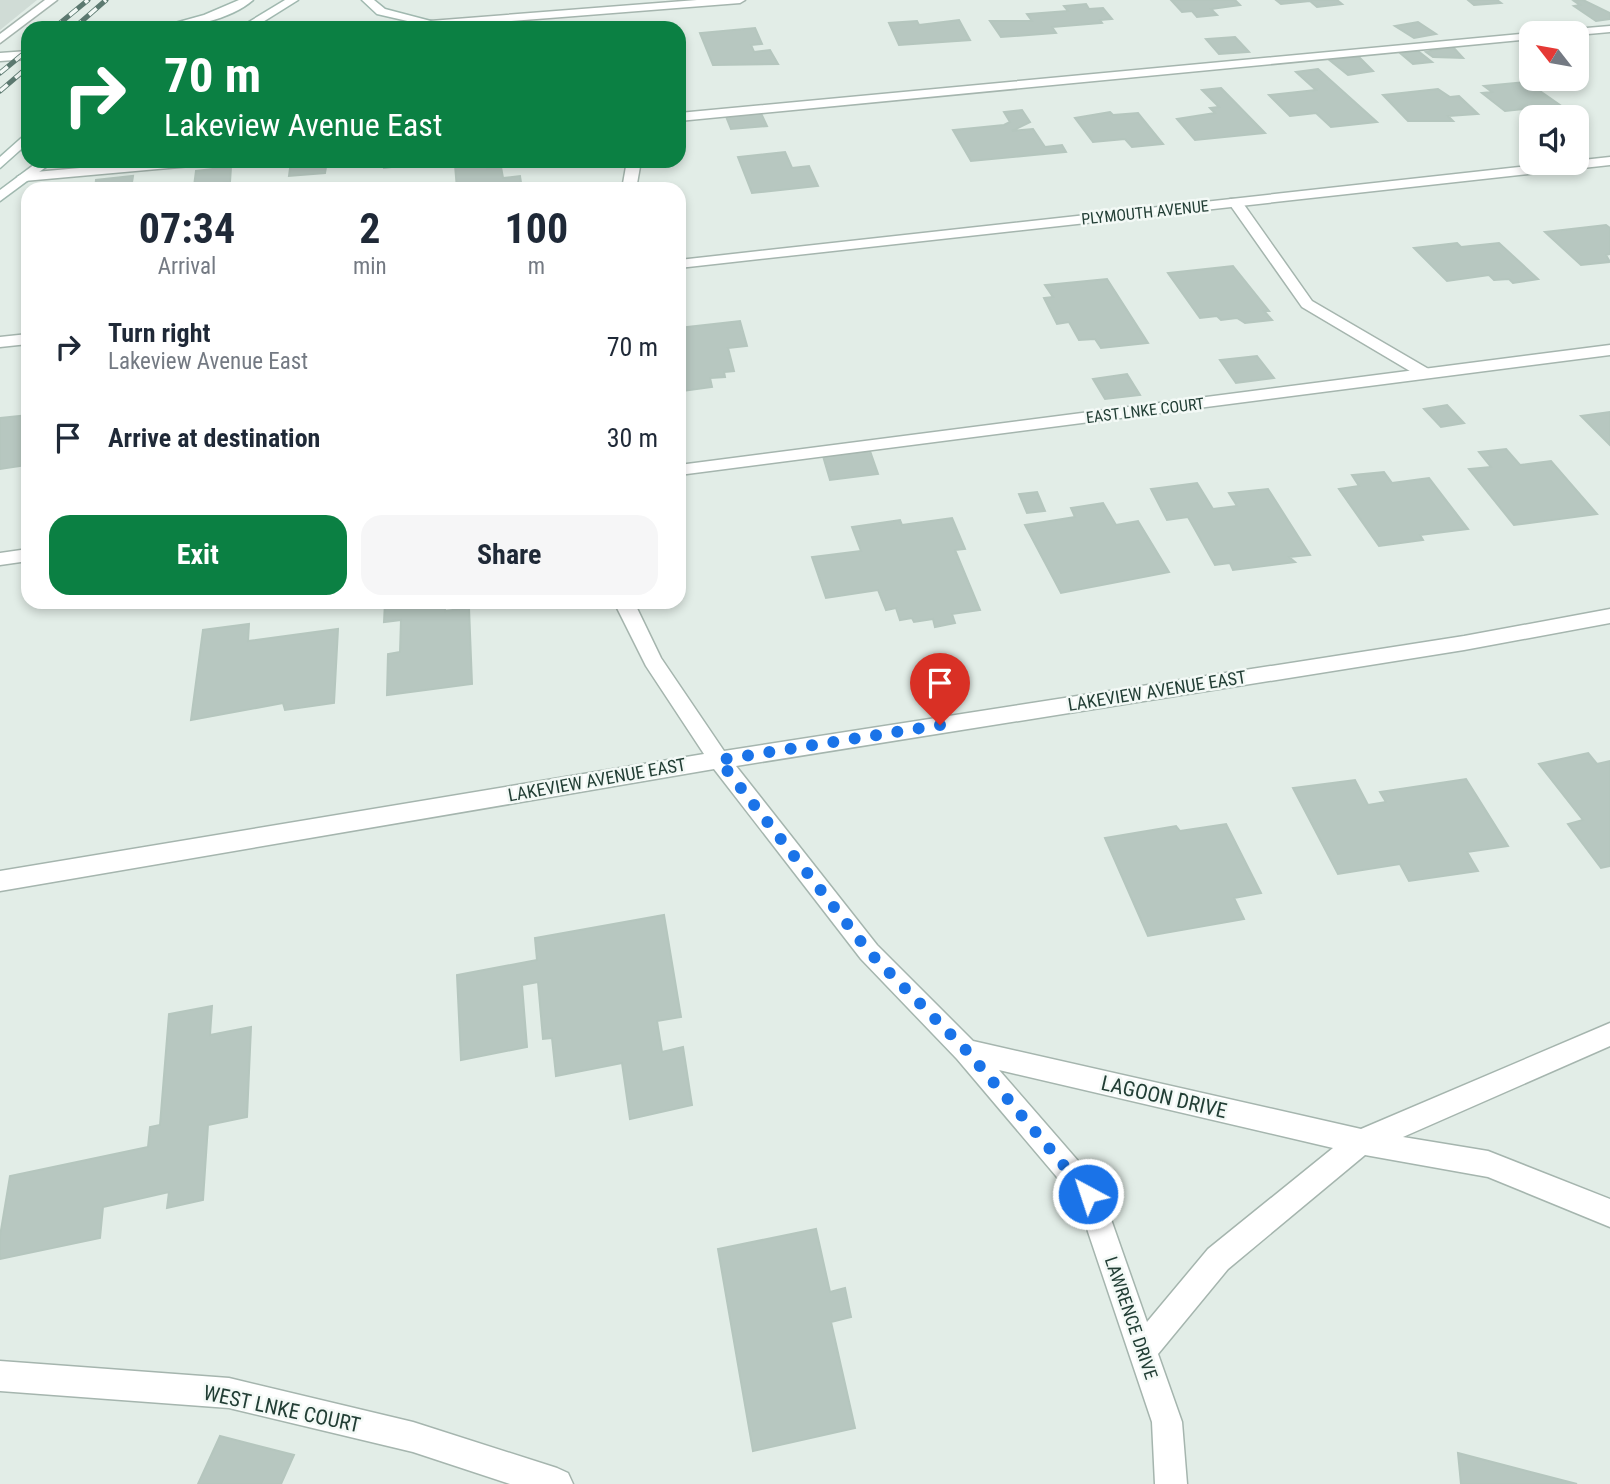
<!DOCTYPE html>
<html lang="en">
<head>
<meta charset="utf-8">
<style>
	:root { --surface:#fff; --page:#f6f6f7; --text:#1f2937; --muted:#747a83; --accent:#0b8043 }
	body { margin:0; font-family:"Roboto Condensed",sans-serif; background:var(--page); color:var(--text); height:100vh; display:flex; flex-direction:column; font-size:26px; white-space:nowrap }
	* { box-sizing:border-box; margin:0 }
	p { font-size:23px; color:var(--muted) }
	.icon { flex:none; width:38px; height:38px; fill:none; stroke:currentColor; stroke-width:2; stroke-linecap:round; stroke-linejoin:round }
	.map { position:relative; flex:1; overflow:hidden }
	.panel { position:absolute; left:21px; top:182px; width:665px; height:427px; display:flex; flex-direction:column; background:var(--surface); border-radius:21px; box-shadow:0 4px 10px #0003 }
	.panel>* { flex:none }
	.guide { position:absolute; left:21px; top:21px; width:665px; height:147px; border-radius:21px; box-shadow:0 4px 10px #0003; background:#0b8043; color:#fff; overflow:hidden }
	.needle { width:46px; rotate:301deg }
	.buttons { position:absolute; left:1519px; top:21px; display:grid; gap:14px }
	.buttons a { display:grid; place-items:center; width:70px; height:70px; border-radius:14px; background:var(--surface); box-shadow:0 4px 10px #0003; font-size:35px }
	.pin { position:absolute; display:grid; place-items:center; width:60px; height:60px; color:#fff; margin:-72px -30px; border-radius:50% 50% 50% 0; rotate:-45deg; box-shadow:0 0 7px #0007 }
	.pin .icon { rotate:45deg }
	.me { position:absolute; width:77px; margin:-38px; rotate:320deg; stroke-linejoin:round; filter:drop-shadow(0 0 5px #0008) }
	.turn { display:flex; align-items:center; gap:24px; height:147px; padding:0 28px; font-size:32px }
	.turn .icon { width:91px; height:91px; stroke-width:2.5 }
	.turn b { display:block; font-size:49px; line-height:60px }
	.eta { display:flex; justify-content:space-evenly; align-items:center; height:119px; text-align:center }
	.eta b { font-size:42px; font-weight:700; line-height:49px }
	.action { display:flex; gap:14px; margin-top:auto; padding:14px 28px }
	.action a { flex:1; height:80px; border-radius:21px; background:var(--accent); color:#fff; font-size:28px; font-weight:700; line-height:80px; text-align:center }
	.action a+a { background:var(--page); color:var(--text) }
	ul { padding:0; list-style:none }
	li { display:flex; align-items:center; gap:21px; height:91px; padding:0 28px }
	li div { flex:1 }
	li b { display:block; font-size:26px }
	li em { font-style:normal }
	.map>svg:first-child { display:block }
</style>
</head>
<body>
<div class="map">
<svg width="1610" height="1484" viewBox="0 0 1610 1484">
	<rect width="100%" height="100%" fill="#e2ede7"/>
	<path fill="#d0dcd6" d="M 0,0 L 37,0 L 0,30 Z"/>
	<g fill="#b7c7c0" stroke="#b5c6be" stroke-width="2">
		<path d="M 1171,0 L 1235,0 L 1240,5 L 1211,9 L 1217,15 L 1197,17 L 1192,11 L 1182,12 Z"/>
		<path d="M 1276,0 L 1337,0 L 1342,4 L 1317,7 L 1310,1 L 1281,4 Z"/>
		<path d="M 1468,0 L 1497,0 L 1501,3 L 1474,5 Z"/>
		<path d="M 1583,0 L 1610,13 L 1610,19 L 1596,21 L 1574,6 L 1580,5 L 1574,1 Z"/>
		<path d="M 1086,4 L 1089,9 L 1103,8 L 1112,19 L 1100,20 L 1102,23 L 1052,27 L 1056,33 L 1001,37 L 990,21 L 1032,21 L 1027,14 L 1068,11 L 1064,6 Z"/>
		<path d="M 959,20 L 970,40 L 899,45 L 889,23 L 917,21 L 919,25 Z"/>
		<path d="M 1418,22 L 1436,34 L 1414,38 L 1395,26 Z"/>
		<path d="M 755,28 L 762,44 L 751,45 L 754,52 L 770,50 L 778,64 L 713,65 L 700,33 Z"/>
		<path d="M 1235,37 L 1249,52 L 1219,54 L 1206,39 Z"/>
		<path d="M 1452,46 L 1463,58 L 1433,57 L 1426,52 Z"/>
		<path d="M 1418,51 L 1432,62 L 1413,64 L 1400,53 Z"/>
		<path d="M 1358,56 L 1373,71 L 1348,75 L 1327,58 Z"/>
		<path d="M 1318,69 L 1377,122 L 1331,127 L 1316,113 L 1290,116 L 1269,95 L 1316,90 L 1296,72 Z"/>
		<path d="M 1527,82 L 1560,105 L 1505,111 L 1482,93 L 1492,92 L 1484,86 Z"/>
		<path d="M 1221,88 L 1265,133 L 1195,140 L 1177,119 L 1215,113 L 1210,108 L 1219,107 L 1202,90 Z"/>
		<path d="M 1438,89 L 1450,97 L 1459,96 L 1478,114 L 1448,116 L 1453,121 L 1408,121 L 1383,95 Z"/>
		<path d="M 1022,110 L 1030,122 L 1012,131 L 1033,129 L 1045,147 L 1062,145 L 1066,152 L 971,161 L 953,130 L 1004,125 L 1010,122 L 1004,112 Z"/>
		<path d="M 760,111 L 767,126 L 731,129 L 725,114 Z"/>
		<path d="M 1110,112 L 1113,115 L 1138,113 L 1163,144 L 1132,147 L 1125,139 L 1093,142 L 1075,118 Z"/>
		<path d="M 785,152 L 792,168 L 809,166 L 818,186 L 752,193 L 738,157 Z"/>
		<path d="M 291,161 L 327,161 L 325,173 L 289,176 Z"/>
		<path d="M 383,161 L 418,161 L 419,164 L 384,168 Z"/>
		<path d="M 487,162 L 487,169 L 501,167 L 503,178 L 520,176 L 522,189 L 457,189 L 455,165 Z"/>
		<path d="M 231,167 L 230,182 L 194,186 L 196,171 Z"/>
		<path d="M 133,176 L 131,189 L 95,189 L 96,180 Z"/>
		<path d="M 388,183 L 388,189 L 360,189 L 360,186 Z"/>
		<path d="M 1606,225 L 1610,228 L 1610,254 L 1606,255 L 1610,262 L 1581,265 L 1545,232 Z"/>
		<path d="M 1457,243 L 1461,247 L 1499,243 L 1538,279 L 1513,283 L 1509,279 L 1494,280 L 1489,275 L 1447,281 L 1414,248 Z"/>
		<path d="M 1233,266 L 1269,311 L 1264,311 L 1272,320 L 1245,323 L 1237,318 L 1221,320 L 1217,316 L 1200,318 L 1168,273 Z"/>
		<path d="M 1107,279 L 1148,343 L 1101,348 L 1095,339 L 1079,340 L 1069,322 L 1057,324 L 1044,298 L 1053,297 L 1045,285 Z"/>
		<path d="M 740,321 L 747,346 L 728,348 L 734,371 L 724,372 L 725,377 L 710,378 L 712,387 L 683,391 L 679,377 L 679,328 Z"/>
		<path d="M 1257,356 L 1274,378 L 1236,383 L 1220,360 Z"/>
		<path d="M 1127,374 L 1140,395 L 1105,399 L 1093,379 Z"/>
		<path d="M 1447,405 L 1464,423 L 1441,427 L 1424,409 Z"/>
		<path d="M 1610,412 L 1610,445 L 1581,416 Z"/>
		<path d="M 28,415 L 27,465 L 0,469 L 0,418 Z"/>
		<path d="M 1506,449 L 1520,465 L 1551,461 L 1597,514 L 1514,525 L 1469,469 L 1491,467 L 1479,452 Z"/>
		<path d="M 870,451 L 878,474 L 830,480 L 823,456 Z"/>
		<path d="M 1384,472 L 1392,483 L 1429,478 L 1468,529 L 1420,535 L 1423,540 L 1379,546 L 1339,489 L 1359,486 L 1352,475 Z"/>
		<path d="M 1197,483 L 1213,509 L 1237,506 L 1229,493 L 1268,489 L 1310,555 L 1289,557 L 1295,562 L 1233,570 L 1230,563 L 1215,565 L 1188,517 L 1167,520 L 1151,489 Z"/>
		<path d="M 1037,492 L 1045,511 L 1027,513 L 1019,494 Z"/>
		<path d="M 1103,503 L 1116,525 L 1138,521 L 1169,572 L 1061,593 L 1025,525 L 1075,517 L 1071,508 Z"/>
		<path d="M 952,518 L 965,549 L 955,550 L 980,610 L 952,614 L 955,623 L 935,627 L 933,619 L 914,622 L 912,618 L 900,620 L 896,608 L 886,610 L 878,590 L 826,598 L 812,557 L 861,551 L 852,527 L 900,520 L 902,525 Z"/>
		<path d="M 385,602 L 445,602 L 445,611 L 469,608 L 472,684 L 387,695 L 388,654 L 400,652 L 401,620 L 384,622 Z"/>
		<path d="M 249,624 L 248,641 L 338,629 L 334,703 L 285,710 L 283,703 L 191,720 L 203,630 Z"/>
		<path d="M 1588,753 L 1597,764 L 1610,761 L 1610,866 L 1601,868 L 1568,824 L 1583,820 L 1539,764 Z"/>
		<path d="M 1466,779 L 1508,846 L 1467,852 L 1478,871 L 1409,881 L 1400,864 L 1338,874 L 1293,788 L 1355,780 L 1368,805 L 1386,802 L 1380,792 Z"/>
		<path d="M 1226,824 L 1261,893 L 1234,898 L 1244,919 L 1148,936 L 1105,838 L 1176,826 L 1180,831 Z"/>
		<path d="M 664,915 L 681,1017 L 657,1021 L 662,1052 L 683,1047 L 692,1105 L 630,1119 L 622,1063 L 556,1076 L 552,1038 L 543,1039 L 538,982 L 522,985 L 527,1047 L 461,1060 L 457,975 L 537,960 L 535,938 Z"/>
		<path d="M 212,1006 L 210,1035 L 251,1027 L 247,1117 L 208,1125 L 203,1200 L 167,1208 L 169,1192 L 103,1207 L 100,1238 L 0,1259 L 0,1236 L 10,1176 L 148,1147 L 150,1127 L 160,1125 L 169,1014 Z"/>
		<path d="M 816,1229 L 830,1292 L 845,1288 L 851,1317 L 831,1322 L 855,1428 L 753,1451 L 718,1249 Z"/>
		<path d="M 220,1436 L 294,1455 L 281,1484 L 198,1484 Z"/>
		<path d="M 1458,1453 L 1577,1484 L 1461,1484 Z"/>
	</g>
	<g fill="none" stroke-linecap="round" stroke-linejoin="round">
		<defs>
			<g id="service">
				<path d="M 45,0 L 57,0 L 0,43 L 0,34 Z"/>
				<path d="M 1230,199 L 1240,199 L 1312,301 L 1432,371 L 1432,377 L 1420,377 L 1302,307 L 1228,202 Z"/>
			</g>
			<g id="minor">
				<path d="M 697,0 L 745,0 L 740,3 L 423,28 L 373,28 L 379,25 Z"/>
				<path d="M 1610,26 L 1610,32 L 1577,35 L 1557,33 L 1563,30 Z"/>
				<path d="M 1531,33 L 1531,39 L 679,121 L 679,113 L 1531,33 L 1534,33 Z"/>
				<path d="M 1610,157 L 1610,165 L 679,268 L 679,260 Z"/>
				<path d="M 158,161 L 209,161 L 202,165 L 24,181 L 17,177 L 24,173 Z"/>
				<path d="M 627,161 L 641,161 L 636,189 L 622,189 Z"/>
				<path d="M 28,334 L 28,344 L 0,347 L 0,337 Z"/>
				<path d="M 1610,345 L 1610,355 L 679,475 L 679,465 Z"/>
				<path d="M 28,549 L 28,561 L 0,565 L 0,553 Z"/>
				<path d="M 614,602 L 634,602 L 661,658 L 724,751 L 1464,636 L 1610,609 L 1610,623 L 1464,650 L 736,766 L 877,945 L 973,1041 L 1361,1129 L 1610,1023 L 1610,1046 L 1403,1137 L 1488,1151 L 1610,1199 L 1610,1227 L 1488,1177 L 1365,1155 L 1228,1269 L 1158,1354 L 1182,1422 L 1187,1484 L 1155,1484 L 1152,1422 L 1078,1202 L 957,1059 L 861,959 L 714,769 L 0,891 L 0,871 L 704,754 L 646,666 ZM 999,1070 L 1333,1148 L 1208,1249 L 1147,1322 L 1099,1185 Z"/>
				<path d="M 0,1361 L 229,1378 L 413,1422 L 557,1468 L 568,1473 L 573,1484 L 510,1484 L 413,1452 L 229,1408 L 0,1391 Z"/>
			</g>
			<path id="tertiary" d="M 28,51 L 28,59 L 0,61 L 0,53 Z"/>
			<g id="secondary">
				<path d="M 239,0 L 253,0 C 230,20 188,28 157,28 L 204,15 Z"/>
				<path d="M 285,0 L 298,0 L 253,28 L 239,28 Z"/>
				<path d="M 362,0 L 374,0 L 385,9 L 446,25 L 438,28 L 377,14 Z"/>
				<path d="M 28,132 L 28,143 L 0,168 L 0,157 Z"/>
				<path d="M 39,161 L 54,161 L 0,201 L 0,190 Z"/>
			</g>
		</defs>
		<use href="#service" stroke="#a5b5ae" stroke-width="3"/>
		<use href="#minor" stroke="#a5b5ae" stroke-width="3"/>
		<use href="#tertiary" stroke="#a5b5ae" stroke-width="3"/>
		<use href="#secondary" stroke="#a0b8af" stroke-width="3"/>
		<use href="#service" fill="#fff" fill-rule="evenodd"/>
		<use href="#minor" fill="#fff" fill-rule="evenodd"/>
		<use href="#tertiary" fill="#fff" fill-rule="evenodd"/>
		<use href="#secondary" fill="#fff" fill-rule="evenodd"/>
		<defs>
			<g id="rail">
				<path d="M 54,28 L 88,0"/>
				<path d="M 74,28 L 106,0"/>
				<path d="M 0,73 L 28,50"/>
				<path d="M 0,91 L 28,67"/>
			</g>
		</defs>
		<use href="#rail" stroke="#5c7970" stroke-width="5"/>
		<use href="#rail" stroke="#f3f9f6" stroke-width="3.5" stroke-dasharray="10" stroke-linecap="butt"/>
	</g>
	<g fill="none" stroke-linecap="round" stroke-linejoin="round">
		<path stroke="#1a73e8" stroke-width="12" stroke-dasharray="0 21.6" d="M 940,725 L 719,760 L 869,952 L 967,1051 L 1088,1194"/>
	</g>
	<g text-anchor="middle" stroke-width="5" stroke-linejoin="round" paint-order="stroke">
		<g font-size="16" fill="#223e35" stroke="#f3f9f6">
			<text transform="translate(1145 212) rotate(-6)" y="6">PLYMOUTH AVENUE</text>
			<text transform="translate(1145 410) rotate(-7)" y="6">EAST LNKE COURT</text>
		</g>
		<g font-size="18" fill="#223e35" stroke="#f3f9f6">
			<text transform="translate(1157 691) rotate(-9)" y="6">LAKEVIEW AVENUE EAST</text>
			<text transform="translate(597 780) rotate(-10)" y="6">LAKEVIEW AVENUE EAST</text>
			<text transform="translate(1131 1318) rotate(71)" y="6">LAWRENCE DRIVE</text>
		</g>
		<g font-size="21" fill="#223e35" stroke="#f3f9f6">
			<text transform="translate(1164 1097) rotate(13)" y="7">LAGOON DRIVE</text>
			<text transform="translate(282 1409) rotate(12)" y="7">WEST LNKE COURT</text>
		</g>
	</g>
</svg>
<div class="buttons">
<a><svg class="needle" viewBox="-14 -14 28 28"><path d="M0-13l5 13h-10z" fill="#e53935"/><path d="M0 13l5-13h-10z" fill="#747a83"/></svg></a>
<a><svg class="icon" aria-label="sound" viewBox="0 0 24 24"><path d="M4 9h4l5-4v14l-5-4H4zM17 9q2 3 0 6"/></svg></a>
</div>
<div class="pin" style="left:940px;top:725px;background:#d93025"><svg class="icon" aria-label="arrive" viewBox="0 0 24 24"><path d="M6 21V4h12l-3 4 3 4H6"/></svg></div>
<svg class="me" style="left:1088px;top:1194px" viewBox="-20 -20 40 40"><circle r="17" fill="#1a73e8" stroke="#fff" stroke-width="3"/><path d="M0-11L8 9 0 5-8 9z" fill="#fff"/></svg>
<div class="guide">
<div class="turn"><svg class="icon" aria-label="right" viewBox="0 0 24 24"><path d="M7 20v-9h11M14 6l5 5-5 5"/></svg><div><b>70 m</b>Lakeview Avenue East</div></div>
</div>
<section class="panel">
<div class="eta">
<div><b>07:34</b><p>Arrival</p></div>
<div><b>2</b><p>min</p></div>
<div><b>100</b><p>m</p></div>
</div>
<ul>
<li><svg class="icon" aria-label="right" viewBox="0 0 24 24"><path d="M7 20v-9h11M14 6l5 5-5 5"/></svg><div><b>Turn right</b><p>Lakeview Avenue East</p></div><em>70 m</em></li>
<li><svg class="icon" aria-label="arrive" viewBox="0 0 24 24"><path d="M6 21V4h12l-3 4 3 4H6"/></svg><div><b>Arrive at destination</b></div><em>30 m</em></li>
</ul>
<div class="action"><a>Exit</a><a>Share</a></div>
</section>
</div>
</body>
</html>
